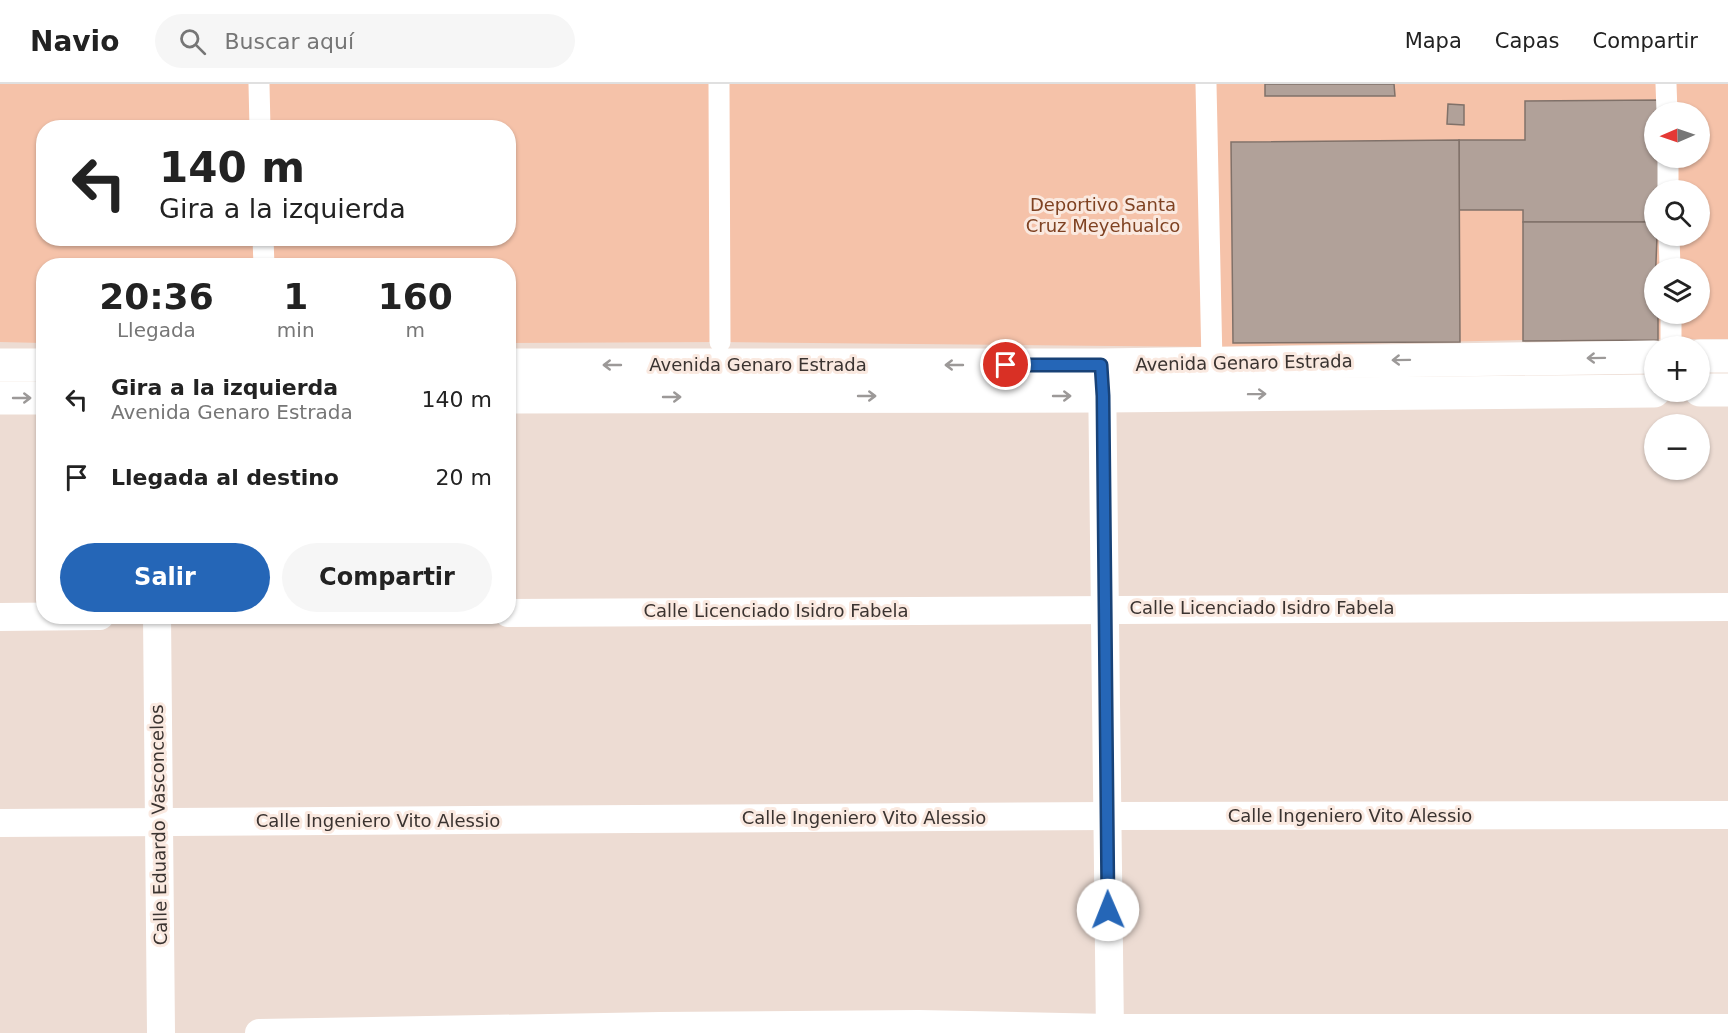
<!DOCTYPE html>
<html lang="es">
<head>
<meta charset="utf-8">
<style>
	:root { --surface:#fff; --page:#f6f6f6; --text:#222; --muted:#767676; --line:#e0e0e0; --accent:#2566b7 }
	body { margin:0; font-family:"DejaVu Sans",sans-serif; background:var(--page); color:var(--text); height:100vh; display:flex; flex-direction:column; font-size:22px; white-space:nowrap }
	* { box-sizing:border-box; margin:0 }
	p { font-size:20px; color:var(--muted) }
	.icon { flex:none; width:33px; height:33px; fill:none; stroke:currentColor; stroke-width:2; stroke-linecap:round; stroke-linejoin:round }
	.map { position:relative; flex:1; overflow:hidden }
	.details { position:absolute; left:36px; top:174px; width:480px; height:366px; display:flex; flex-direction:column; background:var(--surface); border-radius:24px; box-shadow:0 2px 4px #0004 }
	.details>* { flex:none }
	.guide { position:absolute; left:36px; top:36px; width:480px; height:126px; border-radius:24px; box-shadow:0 2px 4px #0004; background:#fff; color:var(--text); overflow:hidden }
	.needle { width:39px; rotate:268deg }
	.tools { position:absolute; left:1644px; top:18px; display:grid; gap:12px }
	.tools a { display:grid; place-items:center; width:66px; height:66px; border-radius:50%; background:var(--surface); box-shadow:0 2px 4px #0004; font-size:30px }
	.pin { position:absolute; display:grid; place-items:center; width:51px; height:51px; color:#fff; margin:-26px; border:3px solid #fff; border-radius:50%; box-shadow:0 2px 6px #0007 }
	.me { position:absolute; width:66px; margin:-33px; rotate:359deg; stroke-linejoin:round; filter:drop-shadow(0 0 4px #0008) }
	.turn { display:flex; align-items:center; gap:21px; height:126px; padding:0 24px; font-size:27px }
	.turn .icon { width:78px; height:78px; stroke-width:2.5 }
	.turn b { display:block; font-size:42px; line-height:51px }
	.eta { display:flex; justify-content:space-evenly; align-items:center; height:102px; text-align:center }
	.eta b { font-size:36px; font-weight:700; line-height:42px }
	.button { display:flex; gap:12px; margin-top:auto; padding:12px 24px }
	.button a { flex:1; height:69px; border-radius:36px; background:var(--accent); color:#fff; font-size:24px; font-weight:700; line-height:69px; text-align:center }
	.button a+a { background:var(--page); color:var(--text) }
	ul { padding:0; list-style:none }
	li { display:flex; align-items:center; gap:18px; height:78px; padding:0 24px }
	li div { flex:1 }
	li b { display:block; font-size:22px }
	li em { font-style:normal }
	header { display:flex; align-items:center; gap:36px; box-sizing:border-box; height:84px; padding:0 30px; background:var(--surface); border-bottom:2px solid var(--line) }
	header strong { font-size:28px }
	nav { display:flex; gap:33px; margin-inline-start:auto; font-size:21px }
	.search { width:420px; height:54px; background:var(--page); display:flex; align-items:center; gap:15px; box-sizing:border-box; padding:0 21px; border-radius:33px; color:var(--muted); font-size:22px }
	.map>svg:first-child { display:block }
</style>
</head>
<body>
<header>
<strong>Navio</strong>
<div class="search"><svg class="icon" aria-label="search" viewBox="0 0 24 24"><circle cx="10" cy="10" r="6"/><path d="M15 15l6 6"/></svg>Buscar aquí</div>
<nav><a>Mapa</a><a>Capas</a><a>Compartir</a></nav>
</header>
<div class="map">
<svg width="1728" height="949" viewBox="0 0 1728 949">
	<rect width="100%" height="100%" fill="#eddcd3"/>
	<path fill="#f5c2a9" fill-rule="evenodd" d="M 0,0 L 1728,0 L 1728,255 L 1524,256 L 1212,263 L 720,258 L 509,259 L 508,182 L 44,182 L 43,259 L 0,258 ZM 1654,28 L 1700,28 L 1700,74 L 1654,74 ZM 44,44 L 508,44 L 508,154 L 44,154 ZM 1654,106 L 1700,106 L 1700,152 L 1654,152 ZM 1654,184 L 1700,184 L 1700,230 L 1654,230 Z"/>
	<g fill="#b1a199" stroke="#807169" stroke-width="1.5">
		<path d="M 1265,0 L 1394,0 L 1395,12 L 1265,12 Z"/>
		<path d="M 1661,16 L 1661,28 L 1654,28 L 1654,74 L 1676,74 L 1676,106 L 1654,106 L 1654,138 L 1523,138 L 1523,126 L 1459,126 L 1459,56 L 1525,56 L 1525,17 Z"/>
		<path d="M 1448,20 L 1464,21 L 1464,41 L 1447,40 Z"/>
		<path d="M 1459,56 L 1460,258 L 1233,259 L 1231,58 Z"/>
		<path d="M 1523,138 L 1654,138 L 1654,152 L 1657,152 L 1654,230 L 1658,230 L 1658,256 L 1523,257 Z"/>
	</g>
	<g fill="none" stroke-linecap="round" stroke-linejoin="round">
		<g stroke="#fff" stroke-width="21">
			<path d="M 259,0 L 260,44"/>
			<path d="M 719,0 L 720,258"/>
			<path d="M 1206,0 L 1212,279"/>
			<path d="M 1666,0 L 1667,28"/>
			<path d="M 1668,74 L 1668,106"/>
			<path d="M 1669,152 L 1670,184"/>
			<path d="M 263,154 L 264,182"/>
			<path d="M 1671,230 L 1671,262"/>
		</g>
		<g stroke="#fff" stroke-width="28">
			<path d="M 1102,289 L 1110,949"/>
			<path d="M 508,529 L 1728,523"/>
			<path d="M 157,532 L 161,949"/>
			<path d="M 0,533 L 100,532"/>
			<path d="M 0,739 L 1107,732 L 1728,731"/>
			<path d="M 259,949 L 660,942 L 919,940 L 1110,944 L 1728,944"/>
		</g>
		<g stroke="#fff" stroke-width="33">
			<path d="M 1700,272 L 1728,272"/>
			<path d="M 0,281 L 44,281"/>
			<path d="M 508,281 L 1101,281 L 1654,273"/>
			<path d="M 1700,306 L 1728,306"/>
			<path d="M 508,313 L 1103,312 L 1654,307"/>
			<path d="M 0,314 L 44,314"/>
		</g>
	</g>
	<defs><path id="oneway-shaft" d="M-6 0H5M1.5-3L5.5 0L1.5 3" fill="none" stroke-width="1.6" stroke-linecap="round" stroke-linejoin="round" transform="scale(1.5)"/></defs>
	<g stroke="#9c9998">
		<use href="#oneway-shaft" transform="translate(1596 274) rotate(179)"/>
		<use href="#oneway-shaft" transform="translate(1401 276) rotate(179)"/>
		<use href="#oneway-shaft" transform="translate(612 281) rotate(180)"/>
		<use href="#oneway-shaft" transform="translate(954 281) rotate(180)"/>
		<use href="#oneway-shaft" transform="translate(1257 310) rotate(-1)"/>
		<use href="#oneway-shaft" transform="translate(867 312)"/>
		<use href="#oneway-shaft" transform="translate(1062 312)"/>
		<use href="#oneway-shaft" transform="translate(672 313)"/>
		<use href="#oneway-shaft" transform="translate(22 314)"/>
	</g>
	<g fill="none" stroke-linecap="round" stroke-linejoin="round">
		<defs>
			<path id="route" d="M 1006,281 L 1101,281 L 1103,312 L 1108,826"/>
		</defs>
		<use href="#route" stroke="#184277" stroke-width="15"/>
		<use href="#route" stroke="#2566b7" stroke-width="10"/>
	</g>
	<g text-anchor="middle" stroke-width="6" stroke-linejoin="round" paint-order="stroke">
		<g font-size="18" fill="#7f4222" stroke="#fae9e0">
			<text x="1103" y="127">Deportivo Santa<tspan x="1103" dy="21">Cruz Meyehualco</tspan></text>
		</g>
		<g font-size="18" fill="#3a3330" stroke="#fae9e0">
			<text transform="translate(1244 279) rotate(-1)" y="6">Avenida Genaro Estrada</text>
			<text x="758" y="287">Avenida Genaro Estrada</text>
			<text x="1262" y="530">Calle Licenciado Isidro Fabela</text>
			<text x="776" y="533">Calle Licenciado Isidro Fabela</text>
			<text x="1350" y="738">Calle Ingeniero Vito Alessio</text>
			<text x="864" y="740">Calle Ingeniero Vito Alessio</text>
			<text x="378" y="743">Calle Ingeniero Vito Alessio</text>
			<text transform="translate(159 741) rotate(-91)" y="6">Calle Eduardo Vasconcelos</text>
		</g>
	</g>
</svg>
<div class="tools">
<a><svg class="needle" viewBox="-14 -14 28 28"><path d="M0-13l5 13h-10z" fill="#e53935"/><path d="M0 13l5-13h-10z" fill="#767676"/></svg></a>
<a><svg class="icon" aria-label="search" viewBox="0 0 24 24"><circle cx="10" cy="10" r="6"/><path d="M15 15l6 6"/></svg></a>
<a><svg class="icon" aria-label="layers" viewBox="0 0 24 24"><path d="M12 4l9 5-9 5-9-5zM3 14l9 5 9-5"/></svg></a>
<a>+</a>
<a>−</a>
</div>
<div class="pin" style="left:1006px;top:281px;background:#d93025"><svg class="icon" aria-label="arrive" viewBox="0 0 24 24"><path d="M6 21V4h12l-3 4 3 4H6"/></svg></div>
<svg class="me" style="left:1108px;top:826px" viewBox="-20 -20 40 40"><circle r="19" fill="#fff"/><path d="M0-13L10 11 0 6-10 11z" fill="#2566b7"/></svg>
<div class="guide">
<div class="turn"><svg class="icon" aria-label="left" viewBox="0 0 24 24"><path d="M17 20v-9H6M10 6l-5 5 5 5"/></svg><div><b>140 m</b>Gira a la izquierda</div></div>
</div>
<section class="details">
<div class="eta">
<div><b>20:36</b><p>Llegada</p></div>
<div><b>1</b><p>min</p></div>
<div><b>160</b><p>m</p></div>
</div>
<ul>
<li><svg class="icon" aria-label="left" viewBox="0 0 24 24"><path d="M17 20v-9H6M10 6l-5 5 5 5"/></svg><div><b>Gira a la izquierda</b><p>Avenida Genaro Estrada</p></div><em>140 m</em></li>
<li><svg class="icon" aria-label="arrive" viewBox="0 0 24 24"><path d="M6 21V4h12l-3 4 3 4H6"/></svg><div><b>Llegada al destino</b></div><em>20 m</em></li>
</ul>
<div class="button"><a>Salir</a><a>Compartir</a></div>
</section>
</div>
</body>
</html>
